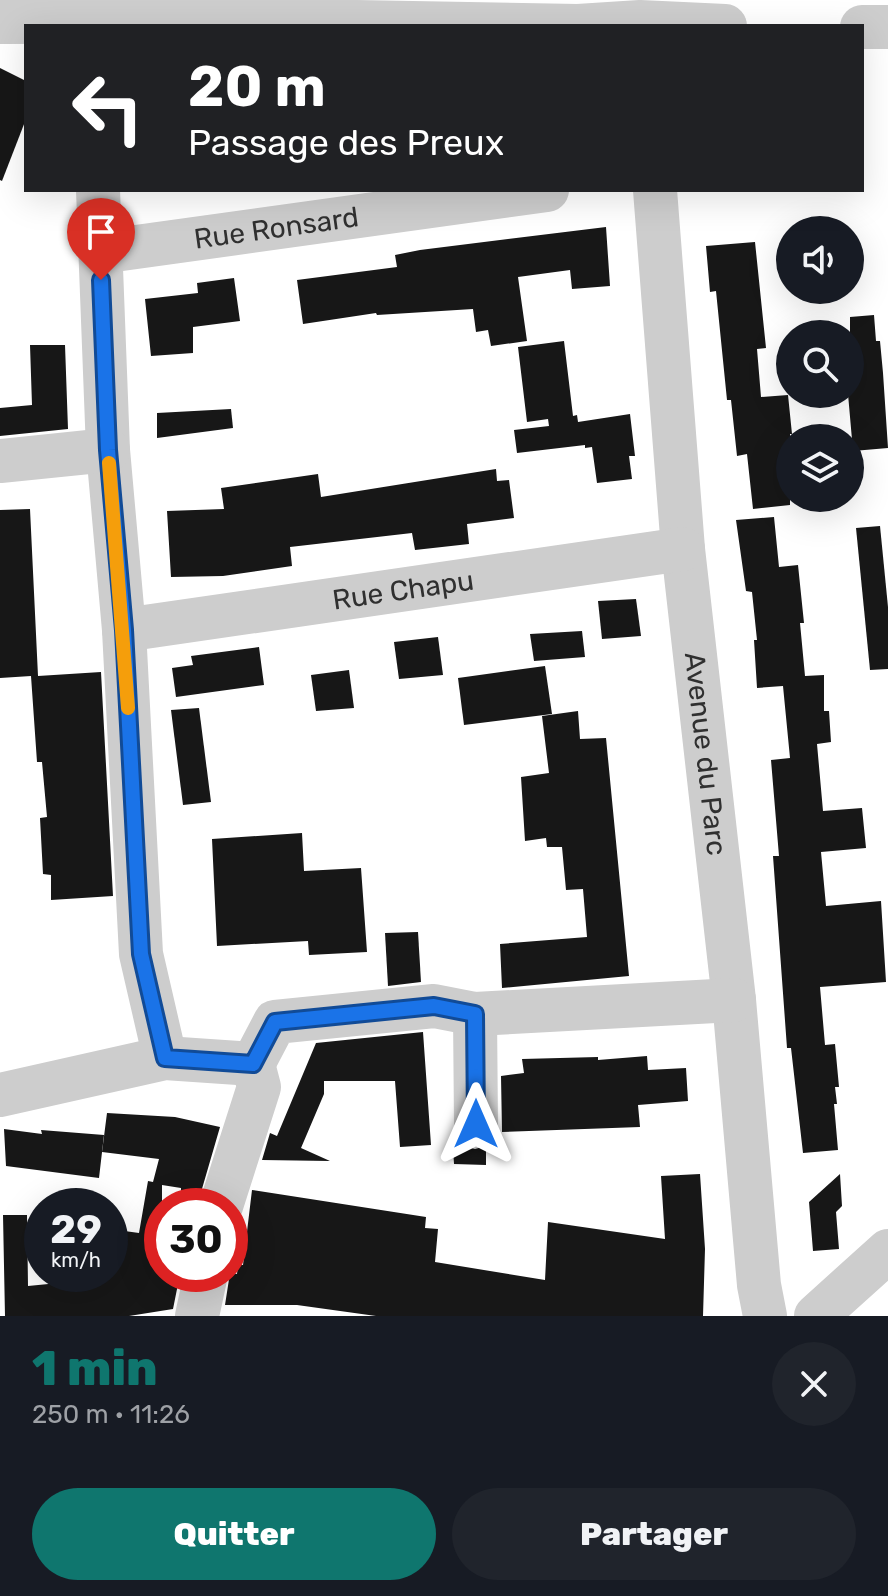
<!DOCTYPE html>
<html lang="fr">
<head>
<meta charset="utf-8">
<style>
	:root { --surface:#171b24; --page:#20242c; --text:#f1f3f6; --muted:#9ea1a6; --accent:#0f766e }
	body { margin:0; font-family:Rubik,sans-serif; background:var(--page); color:var(--text); height:100vh; display:flex; flex-direction:column; font-size:30px; white-space:nowrap }
	* { box-sizing:border-box; margin:0 }
	p { font-size:26px; color:var(--muted) }
	.icon { flex:none; width:44px; height:44px; fill:none; stroke:currentColor; stroke-width:2; stroke-linecap:round; stroke-linejoin:round }
	.map { position:relative; height:1316px; overflow:hidden }
	.panel { display:flex; flex-direction:column; background:var(--surface); flex:1 }
	.panel>* { flex:none }
	.guide { position:absolute; left:24px; top:24px; width:840px; height:168px; border-radius:0px; box-shadow:0 8px 32px #0002; background:#202124; color:#fff; overflow:hidden }
	.fabs { position:absolute; left:776px; top:216px; display:grid; gap:16px }
	.fabs a { display:grid; place-items:center; width:88px; height:88px; border-radius:50%; background:var(--surface); box-shadow:0 8px 32px #0002; font-size:40px }
	.speed { position:absolute; left:24px; top:1188px; display:flex; gap:16px; font-size:40px; font-weight:700; text-align:center }
	.speed>* { display:grid; place-content:center; width:104px; height:104px; border-radius:50%; background:var(--surface); box-shadow:0 8px 32px #0002; line-height:1 }
	.speed small { font-size:20px; font-weight:400 }
	.speed .limit { border:12px solid #d22; background:#fff; color:#111 }
	.pin { position:absolute; display:grid; place-items:center; width:68px; height:68px; color:#fff; margin:-82px -34px; border-radius:50% 50% 50% 0; rotate:-45deg; box-shadow:0 0 8px #0007 }
	.pin .icon { rotate:45deg }
	.me { position:absolute; width:88px; margin:-44px; rotate:0deg; stroke-linejoin:round; filter:drop-shadow(0 0 6px #0008) }
	.turn { display:flex; align-items:center; gap:28px; height:168px; padding:0 32px; font-size:36px }
	.turn .icon { width:104px; height:104px; stroke-width:2.5 }
	.turn b { display:block; font-size:56px; line-height:68px }
	.round { display:grid; place-items:center; flex:none; width:84px; height:84px; border-radius:42px; background:var(--page) }
	.headline { display:flex; align-items:center; justify-content:space-between; height:136px; padding:0 32px }
	h1 { font-size:48px; font-weight:800; line-height:60px; color:var(--accent) }
	.button { display:flex; gap:16px; margin-top:auto; padding:16px 32px }
	.button a { flex:1; height:92px; border-radius:48px; background:var(--accent); color:#fff; font-size:32px; font-weight:800; line-height:92px; text-align:center }
	.button a+a { background:var(--page); color:var(--text) }
	.map>svg:first-child { display:block }
</style>
</head>
<body>
<div class="map">
<svg width="888" height="1316" viewBox="0 0 888 1316">
	<rect width="100%" height="100%" fill="#fff"/>
	<g fill="#171717">
		<path d="M 0,68 L 26,81 L 26,119 L 2,181 L 0,180 Z"/>
		<path d="M 606,227 L 610,286 L 572,289 L 570,270 L 518,277 L 527,341 L 491,346 L 488,330 L 476,332 L 473,309 L 377,315 L 376,313 L 303,324 L 297,280 L 397,267 L 395,255 L 420,250 Z"/>
		<path d="M 755,242 L 766,348 L 757,349 L 761,397 L 788,395 L 792,434 L 790,434 L 790,505 L 753,509 L 747,454 L 737,456 L 731,400 L 727,400 L 716,291 L 710,292 L 706,246 Z"/>
		<path d="M 234,278 L 240,321 L 193,327 L 193,353 L 151,356 L 145,299 L 198,293 L 197,283 Z"/>
		<path d="M 874,315 L 876,341 L 880,341 L 883,373 L 888,448 L 853,451 L 848,394 L 850,394 L 850,317 Z"/>
		<path d="M 564,341 L 573,416 L 577,415 L 578,422 L 630,414 L 635,456 L 629,456 L 632,479 L 597,483 L 592,447 L 585,448 L 585,445 L 517,453 L 514,430 L 549,426 L 548,419 L 527,422 L 518,347 Z"/>
		<path d="M 30,345 L 65,345 L 68,429 L 0,436 L 0,408 L 32,405 Z"/>
		<path d="M 231,409 L 233,428 L 157,438 L 157,413 Z"/>
		<path d="M 496,469 L 497,481 L 509,480 L 514,518 L 467,524 L 469,544 L 415,550 L 412,533 L 290,547 L 292,566 L 223,576 L 171,577 L 167,511 L 224,509 L 221,488 L 318,474 L 321,497 Z"/>
		<path d="M 30,509 L 38,676 L 101,672 L 113,896 L 51,900 L 51,875 L 43,874 L 40,818 L 47,817 L 42,762 L 37,762 L 31,676 L 0,678 L 0,510 Z"/>
		<path d="M 774,517 L 779,567 L 798,565 L 804,623 L 800,623 L 805,676 L 824,675 L 824,711 L 829,711 L 831,742 L 817,744 L 823,811 L 862,808 L 866,848 L 821,852 L 826,906 L 881,901 L 886,982 L 820,987 L 825,1045 L 835,1044 L 839,1087 L 835,1087 L 837,1104 L 834,1104 L 838,1150 L 803,1153 L 791,1048 L 787,1048 L 773,856 L 779,856 L 771,760 L 790,758 L 783,686 L 757,688 L 754,640 L 757,640 L 752,592 L 746,591 L 736,520 Z"/>
		<path d="M 880,526 L 888,607 L 888,669 L 870,670 L 856,528 Z"/>
		<path d="M 636,599 L 641,636 L 602,639 L 598,601 Z"/>
		<path d="M 582,631 L 585,657 L 534,661 L 530,634 Z"/>
		<path d="M 438,637 L 443,675 L 399,679 L 394,642 Z"/>
		<path d="M 259,647 L 264,685 L 176,697 L 172,668 L 193,665 L 191,656 Z"/>
		<path d="M 545,666 L 552,714 L 464,725 L 458,678 Z"/>
		<path d="M 349,670 L 354,708 L 316,711 L 311,675 Z"/>
		<path d="M 199,708 L 211,802 L 183,805 L 171,710 Z"/>
		<path d="M 578,711 L 580,739 L 606,738 L 629,976 L 502,988 L 500,944 L 587,937 L 583,889 L 566,890 L 562,847 L 547,847 L 546,838 L 525,841 L 521,777 L 549,773 L 542,716 Z"/>
		<path d="M 302,833 L 304,871 L 361,868 L 367,952 L 309,955 L 308,941 L 217,946 L 212,839 Z"/>
		<path d="M 418,932 L 421,982 L 388,986 L 385,933 Z"/>
		<path d="M 423,1032 L 431,1145 L 400,1147 L 395,1081 L 324,1081 L 324,1067 L 324,1094 L 301,1148 L 330,1161 L 262,1160 L 270,1133 L 277,1136 L 316,1043 Z"/>
		<path d="M 647,1056 L 648,1070 L 686,1068 L 688,1101 L 638,1105 L 640,1127 L 502,1132 L 501,1076 L 524,1073 L 522,1059 L 598,1057 L 598,1060 Z"/>
		<path d="M 107,1113 L 175,1117 L 220,1127 L 197,1206 L 181,1206 L 181,1188 L 162,1185 L 162,1274 L 180,1274 L 173,1309 L 129,1316 L 5,1316 L 3,1215 L 27,1215 L 28,1286 L 110,1278 L 110,1229 L 139,1233 L 148,1181 L 153,1182 L 159,1159 L 102,1152 Z"/>
		<path d="M 4,1129 L 42,1134 L 41,1130 L 104,1135 L 99,1178 L 6,1166 Z"/>
		<path d="M 452,1132 L 464,1146 L 475,1149 L 486,1146 L 486,1165 L 454,1164 Z"/>
		<path d="M 700,1174 L 705,1249 L 703,1316 L 376,1316 L 297,1305 L 225,1305 L 230,1273 L 237,1274 L 238,1265 L 243,1265 L 252,1190 L 426,1217 L 425,1228 L 438,1229 L 435,1262 L 545,1280 L 548,1222 L 665,1239 L 661,1176 Z"/>
		<path d="M 840,1174 L 842,1206 L 836,1212 L 839,1249 L 813,1251 L 809,1202 Z"/>
	</g>
	<g fill="none" stroke-linecap="round" stroke-linejoin="round">
		<g stroke="#cdcdcd" stroke-width="44">
			<path d="M 0,22 L 302,21 L 578,26 L 640,22 L 725,26"/>
			<path d="M 862,27 L 888,27"/>
			<path d="M 98,190 L 108,450 L 124,630 L 141,954 L 165,1058"/>
			<path id="s1" d="M 655,190 L 683,549 L 734,1000 L 759,1285 L 765,1316"/>
			<path id="s2" d="M 100,252 L 547,190"/>
			<path d="M 0,461 L 108,450"/>
			<path id="s3" d="M 124,630 L 683,549"/>
			<path d="M 475,1014 L 476,1124"/>
			<path d="M 0,1095 L 165,1058 L 253,1064 L 275,1022 L 434,1006 L 475,1014 L 734,1000"/>
			<path d="M 221,1206 L 259,1087 L 253,1064"/>
			<path d="M 197,1316 L 206,1274"/>
			<path d="M 816,1316 L 888,1251"/>
		</g>
	</g>
	<g fill="none" stroke-linecap="round" stroke-linejoin="round">
		<defs>
			<path id="route" d="M 101,280 L 108,450 L 124,630 L 141,954 L 165,1058 L 253,1064 L 275,1022 L 434,1006 L 475,1014 L 476,1124"/>
		</defs>
		<use href="#route" stroke="#114b97" stroke-width="20"/>
		<use href="#route" stroke="#1a73e8" stroke-width="14"/>
		<path stroke="#f59e0b" stroke-width="14" d="M 109,463 L 128,708"/>
	</g>
	<g text-anchor="middle" stroke-width="8" stroke-linejoin="round" paint-order="stroke">
		<g font-size="28" fill="#303030" stroke="#fff">
			<text dy="10" stroke="none"><textPath href="#s2" startOffset="178">Rue Ronsard</textPath></text>
			<text dy="10" stroke="none"><textPath href="#s3" startOffset="282">Rue Chapu</textPath></text>
			<text dy="10" stroke="none"><textPath href="#s1" startOffset="566">Avenue du Parc</textPath></text>
		</g>
	</g>
</svg>
<div class="fabs">
<a><svg class="icon" aria-label="sound" viewBox="0 0 24 24"><path d="M4 9h4l5-4v14l-5-4H4zM17 9q2 3 0 6"/></svg></a>
<a><svg class="icon" aria-label="search" viewBox="0 0 24 24"><circle cx="10" cy="10" r="6"/><path d="M15 15l6 6"/></svg></a>
<a><svg class="icon" aria-label="layers" viewBox="0 0 24 24"><path d="M12 4l9 5-9 5-9-5zM3 14l9 5 9-5"/></svg></a>
</div>
<div class="speed"><div>29<small>km/h</small></div><div class="limit">30</div></div>
<div class="pin" style="left:101px;top:280px;background:#d93025"><svg class="icon" aria-label="arrive" viewBox="0 0 24 24"><path d="M6 21V4h12l-3 4 3 4H6"/></svg></div>
<svg class="me" style="left:476px;top:1124px" viewBox="-20 -20 40 40"><path d="M0-17L14 15 0 8-14 15z" fill="#1a73e8" stroke="#fff" stroke-width="4"/></svg>
<div class="guide">
<div class="turn"><svg class="icon" aria-label="left" viewBox="0 0 24 24"><path d="M17 20v-9H6M10 6l-5 5 5 5"/></svg><div><b>20 m</b>Passage des Preux</div></div>
</div>
</div>
<section class="panel">
<div class="headline"><div><h1>1 min</h1><p>250 m · 11:26</p></div><a class="round"><svg class="icon" aria-label="close" viewBox="0 0 24 24"><path d="M6 6l12 12M18 6L6 18"/></svg></a></div>
<div class="button"><a>Quitter</a><a>Partager</a></div>
</section>
</body>
</html>
